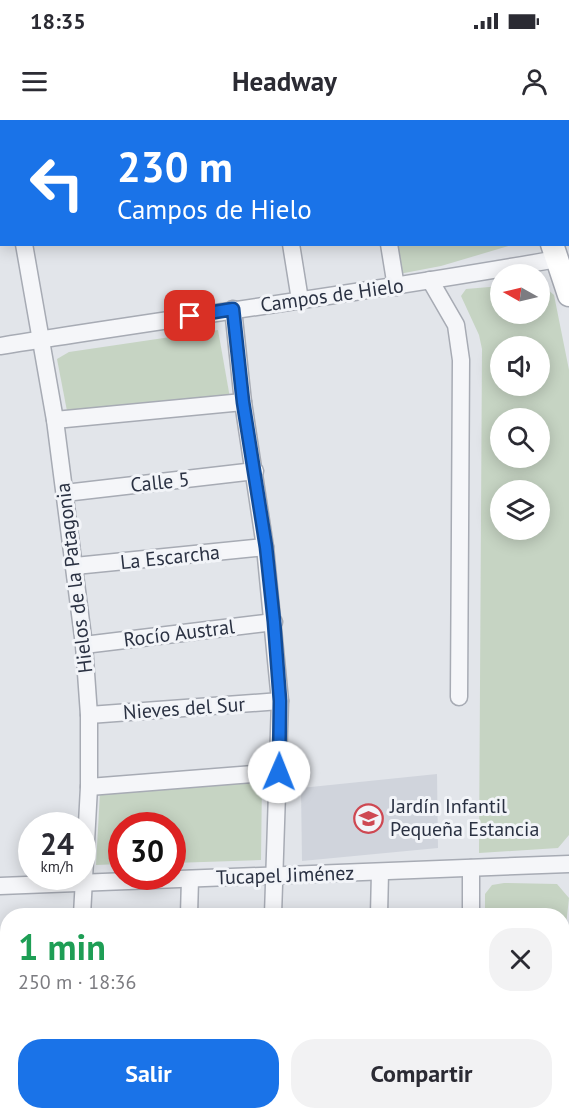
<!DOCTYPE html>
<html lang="es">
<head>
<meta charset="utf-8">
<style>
	:root { --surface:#fff; --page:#f2f2f3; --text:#2b2b33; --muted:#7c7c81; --accent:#1a73e8 }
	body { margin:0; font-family:"PT Sans",sans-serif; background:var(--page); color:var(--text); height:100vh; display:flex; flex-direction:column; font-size:22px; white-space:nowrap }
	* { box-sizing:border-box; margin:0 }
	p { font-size:20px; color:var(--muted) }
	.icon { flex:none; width:33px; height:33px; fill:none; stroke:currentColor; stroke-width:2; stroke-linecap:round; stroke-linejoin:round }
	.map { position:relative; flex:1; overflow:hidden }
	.panel { position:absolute; left:0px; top:788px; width:570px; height:212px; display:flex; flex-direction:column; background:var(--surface); border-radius:24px 24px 0 0; box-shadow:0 3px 15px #0003 }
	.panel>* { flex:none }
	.banner { position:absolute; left:0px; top:0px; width:570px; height:126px; box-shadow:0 3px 15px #0003; background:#1a73e8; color:#fff; overflow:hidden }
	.needle { width:39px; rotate:278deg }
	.tools { position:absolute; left:490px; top:144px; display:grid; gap:12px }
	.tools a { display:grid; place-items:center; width:60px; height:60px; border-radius:50%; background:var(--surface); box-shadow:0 3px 15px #0003; font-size:30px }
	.speed { position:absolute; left:18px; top:692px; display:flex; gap:12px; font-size:30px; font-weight:700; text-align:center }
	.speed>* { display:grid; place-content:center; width:78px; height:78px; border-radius:50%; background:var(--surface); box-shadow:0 3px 15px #0003; line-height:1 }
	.speed small { font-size:15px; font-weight:400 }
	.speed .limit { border:9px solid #d22; background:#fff; color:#111 }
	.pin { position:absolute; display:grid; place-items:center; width:51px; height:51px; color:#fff; margin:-26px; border-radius:12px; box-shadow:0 3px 9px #0006 }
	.me { position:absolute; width:66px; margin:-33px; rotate:1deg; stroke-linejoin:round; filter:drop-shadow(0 0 4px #0008) }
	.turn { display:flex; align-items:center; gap:21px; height:126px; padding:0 18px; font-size:27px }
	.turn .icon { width:78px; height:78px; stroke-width:2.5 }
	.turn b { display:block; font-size:42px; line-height:51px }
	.round { display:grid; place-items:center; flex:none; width:63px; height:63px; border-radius:24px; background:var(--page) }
	.head { display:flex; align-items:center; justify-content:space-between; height:102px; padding:0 18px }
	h1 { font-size:36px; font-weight:700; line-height:45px; color:#1e9e55 }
	.button { display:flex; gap:12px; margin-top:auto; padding:12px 18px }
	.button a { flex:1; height:69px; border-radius:24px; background:var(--accent); color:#fff; font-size:24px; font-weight:700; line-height:69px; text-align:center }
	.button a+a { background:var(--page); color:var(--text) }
	.status { display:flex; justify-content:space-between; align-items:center; height:42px; padding:0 30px; background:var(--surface); direction:ltr }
	.status svg { height:16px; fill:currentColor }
	header { display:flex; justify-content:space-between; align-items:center; height:78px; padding:0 18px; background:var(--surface); font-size:27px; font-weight:700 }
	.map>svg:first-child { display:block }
</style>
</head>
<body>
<div class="status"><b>18:35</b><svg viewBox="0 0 49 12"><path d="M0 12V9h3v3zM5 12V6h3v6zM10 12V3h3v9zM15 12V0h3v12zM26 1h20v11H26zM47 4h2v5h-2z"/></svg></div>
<header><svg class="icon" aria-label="menu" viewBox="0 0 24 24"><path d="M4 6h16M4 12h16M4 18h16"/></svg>Headway<svg class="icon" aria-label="person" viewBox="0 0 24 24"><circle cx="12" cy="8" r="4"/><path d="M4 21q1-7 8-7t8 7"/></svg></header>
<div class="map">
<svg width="569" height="998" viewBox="0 0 569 998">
	<rect width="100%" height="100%" fill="#e2e5ea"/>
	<path fill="#d0d4dc" d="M 437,654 L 438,728 L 302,741 L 301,668 Z"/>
	<g fill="#c6d4c3" fill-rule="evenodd">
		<path d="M 391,125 L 512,125 L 441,146 L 399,154 Z"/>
		<path d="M 540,163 L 554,175 L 569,250 L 569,715 L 558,728 L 479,733 L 482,229 L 479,215 L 461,176 L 466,169 L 501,166 L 501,194 L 540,194 ZM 540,226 L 540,266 L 501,266 L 501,226 ZM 540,298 L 540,338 L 501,338 L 501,298 ZM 540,370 L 540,410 L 501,410 L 501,370 Z"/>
		<path d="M 218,210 L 230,278 L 67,291 L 57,239 L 69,232 Z"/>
		<path d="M 262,660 L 261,740 L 173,743 L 172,705 L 122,705 L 121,744 L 96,745 L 100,672 Z"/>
		<path d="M 504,763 L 557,764 L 569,778 L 563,833 L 562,795 L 485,795 L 485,774 L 492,765 Z"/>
		<path d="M 563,912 L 563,931 L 569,961 L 568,998 L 483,998 L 483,992 L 562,992 Z"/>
	</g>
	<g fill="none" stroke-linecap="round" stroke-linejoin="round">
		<defs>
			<g id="street">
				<path d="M 3,0 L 3,2"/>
				<path d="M 126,0 L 128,2"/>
				<path d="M 317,0 L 319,2"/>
				<path d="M 222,2 L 223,0"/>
				<path d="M 448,2 L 451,0"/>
				<path d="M 24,124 L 55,300 L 84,525 L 89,595 L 89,667 L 82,795"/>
				<path d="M 291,124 L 300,180"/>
				<path d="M 389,124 L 396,167"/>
				<path d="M 430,160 L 456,205 L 461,240 L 459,577"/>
				<path d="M 233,189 L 243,282 L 265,427 L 280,581 L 273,795"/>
				<path d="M 0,226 C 186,196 372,172 557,139"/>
				<path d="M 55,300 L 243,282"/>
				<path d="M 65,373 L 255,351"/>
				<path d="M 75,446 L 265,427"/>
				<path d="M 84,525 L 274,502"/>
				<path d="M 89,595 L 280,581"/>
				<path d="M 89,667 L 279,652"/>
				<path d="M 0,766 L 569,744"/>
				<path d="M 189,795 L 190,759"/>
				<path d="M 379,795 L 380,752"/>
				<path d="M 471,795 L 471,748"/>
				<path d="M 69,998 L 69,992"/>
				<path d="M 180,998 L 180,992"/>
				<path d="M 267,998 L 267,992"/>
				<path d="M 375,998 L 375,992"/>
				<path d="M 471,998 L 471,992"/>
			</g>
			<g id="secondary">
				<path d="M 488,0 L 489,2"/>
				<path d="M 518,0 L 518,2"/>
				<path d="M 568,98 L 569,99"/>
				<path d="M 552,124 L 569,175"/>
			</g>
		</defs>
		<use href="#street" stroke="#a7abb4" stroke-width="19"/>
		<use href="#secondary" stroke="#a7abb4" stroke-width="25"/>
		<use href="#street" stroke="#f5f6f9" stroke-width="16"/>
		<use href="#secondary" stroke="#fff" stroke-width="22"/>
	</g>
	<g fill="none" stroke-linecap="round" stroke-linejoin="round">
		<defs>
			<path id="route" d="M 190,196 L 233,189 L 243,282 L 266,427 L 274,502 L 280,581 L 279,652"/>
		</defs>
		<use href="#route" stroke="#114b97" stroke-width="15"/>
		<use href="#route" stroke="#1a73e8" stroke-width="10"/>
	</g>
	<defs>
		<symbol id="school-ring" viewBox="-11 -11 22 22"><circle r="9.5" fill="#f2f4f8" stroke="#ce4852" stroke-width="1.5"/><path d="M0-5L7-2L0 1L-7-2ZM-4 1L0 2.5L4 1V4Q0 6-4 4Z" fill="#ce4852"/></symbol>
	</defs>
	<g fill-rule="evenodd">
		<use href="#school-ring" x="352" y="682" width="33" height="33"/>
	</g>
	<g text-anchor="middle" stroke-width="6" stroke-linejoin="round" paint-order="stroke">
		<g font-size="20" fill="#2a3142" stroke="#f2f4f8">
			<text transform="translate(332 175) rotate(-8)" y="7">Campos de Hielo</text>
			<text transform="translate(160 362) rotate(-6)" y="7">Calle 5</text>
			<text transform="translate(170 437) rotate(-6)" y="7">La Escarcha</text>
			<text transform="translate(74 458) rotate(-97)" y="7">Hielos de la Patagonia</text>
			<text transform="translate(179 513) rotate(-7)" y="7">Rocío Austral</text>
			<text transform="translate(184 588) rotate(-4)" y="7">Nieves del Sur</text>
			<text transform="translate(285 755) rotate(-2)" y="7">Tucapel Jiménez</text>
		</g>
		<g font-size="20" fill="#2a3142" stroke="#f2f4f8" text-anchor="start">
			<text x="390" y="693">Jardín Infantil<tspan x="390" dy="23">Pequeña Estancia</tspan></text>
		</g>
	</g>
</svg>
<div class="tools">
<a><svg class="needle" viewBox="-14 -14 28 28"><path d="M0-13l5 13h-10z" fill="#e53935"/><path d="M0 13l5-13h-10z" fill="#7c7c81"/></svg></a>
<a><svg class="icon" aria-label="sound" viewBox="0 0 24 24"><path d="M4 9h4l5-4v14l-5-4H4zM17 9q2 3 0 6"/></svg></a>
<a><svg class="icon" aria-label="search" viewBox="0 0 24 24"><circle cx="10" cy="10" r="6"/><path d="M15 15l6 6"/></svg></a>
<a><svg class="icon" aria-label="layers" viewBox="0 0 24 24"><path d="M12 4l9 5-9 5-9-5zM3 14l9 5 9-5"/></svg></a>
</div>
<div class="speed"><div>24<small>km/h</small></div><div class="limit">30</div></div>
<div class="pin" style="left:190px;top:196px;background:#d93025"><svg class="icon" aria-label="arrive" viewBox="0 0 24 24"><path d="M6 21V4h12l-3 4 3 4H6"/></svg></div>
<svg class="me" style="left:279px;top:652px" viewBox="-20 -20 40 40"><circle r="19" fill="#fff"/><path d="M0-13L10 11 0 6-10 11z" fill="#1a73e8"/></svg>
<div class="banner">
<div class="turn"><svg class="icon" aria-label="left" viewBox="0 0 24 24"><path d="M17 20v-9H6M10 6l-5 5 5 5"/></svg><div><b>230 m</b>Campos de Hielo</div></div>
</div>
<section class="panel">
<div class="head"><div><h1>1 min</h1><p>250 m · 18:36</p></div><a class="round"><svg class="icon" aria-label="close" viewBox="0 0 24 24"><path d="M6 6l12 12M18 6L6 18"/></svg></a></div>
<div class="button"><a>Salir</a><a>Compartir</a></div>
</section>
</div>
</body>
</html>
